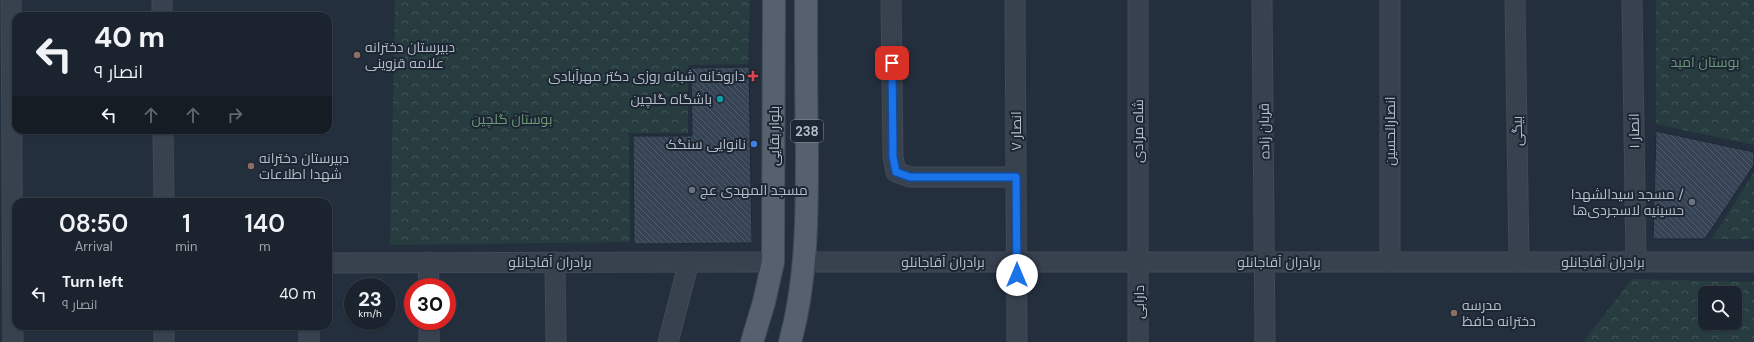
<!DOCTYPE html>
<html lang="en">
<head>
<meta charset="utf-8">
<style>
	:root { --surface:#1b232e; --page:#242b36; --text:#f1f3f6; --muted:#a0a4aa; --line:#39404a }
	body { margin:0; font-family:"DM Sans",Cairo,sans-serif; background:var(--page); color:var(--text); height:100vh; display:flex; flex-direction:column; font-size:15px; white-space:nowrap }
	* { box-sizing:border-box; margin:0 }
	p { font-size:13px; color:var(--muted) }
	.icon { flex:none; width:22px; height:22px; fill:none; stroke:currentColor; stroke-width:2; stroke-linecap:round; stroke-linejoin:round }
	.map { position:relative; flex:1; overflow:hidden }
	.panel { position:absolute; left:12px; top:198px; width:320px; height:132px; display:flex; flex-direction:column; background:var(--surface); border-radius:12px; box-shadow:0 1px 3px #0004,0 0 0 1px var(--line) }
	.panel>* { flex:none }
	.guide { position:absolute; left:12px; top:12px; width:320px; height:122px; border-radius:12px; box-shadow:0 1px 3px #0004,0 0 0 1px var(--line); background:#1b232e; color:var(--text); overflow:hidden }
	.buttons { position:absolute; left:1698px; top:286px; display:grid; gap:8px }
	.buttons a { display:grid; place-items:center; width:44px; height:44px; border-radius:8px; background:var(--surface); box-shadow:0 1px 3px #0004,0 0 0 1px var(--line); font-size:20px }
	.speed { position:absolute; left:344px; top:278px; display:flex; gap:8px; font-size:20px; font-weight:700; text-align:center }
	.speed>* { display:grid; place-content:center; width:52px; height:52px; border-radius:50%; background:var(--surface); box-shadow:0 1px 3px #0004,0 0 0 1px var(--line); line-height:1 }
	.speed small { font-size:10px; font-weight:400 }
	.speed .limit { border:6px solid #d22; background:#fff; color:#111 }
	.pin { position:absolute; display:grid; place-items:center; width:34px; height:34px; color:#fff; margin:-17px; border-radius:8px; box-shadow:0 2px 6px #0006 }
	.me { position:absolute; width:44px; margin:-22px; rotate:0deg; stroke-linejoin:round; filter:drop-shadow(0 0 3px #0008) }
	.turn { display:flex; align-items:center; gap:14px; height:84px; padding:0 16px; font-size:18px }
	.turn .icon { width:52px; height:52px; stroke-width:2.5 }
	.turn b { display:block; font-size:28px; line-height:34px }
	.lanes { display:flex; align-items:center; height:38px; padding:0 16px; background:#0003; justify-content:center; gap:20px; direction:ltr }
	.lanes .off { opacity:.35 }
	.eta { display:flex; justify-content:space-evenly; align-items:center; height:68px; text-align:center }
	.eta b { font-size:24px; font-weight:600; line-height:28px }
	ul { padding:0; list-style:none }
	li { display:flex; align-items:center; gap:12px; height:56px; padding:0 16px }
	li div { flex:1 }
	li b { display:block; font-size:15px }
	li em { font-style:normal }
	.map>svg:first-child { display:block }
</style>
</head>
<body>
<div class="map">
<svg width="1754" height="342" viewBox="0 0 1754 342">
	<defs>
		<pattern id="park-crowns" width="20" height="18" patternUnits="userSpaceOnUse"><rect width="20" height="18" fill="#263c3f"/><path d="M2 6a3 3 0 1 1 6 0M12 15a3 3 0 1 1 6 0" fill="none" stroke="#435659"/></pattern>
		<pattern id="building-back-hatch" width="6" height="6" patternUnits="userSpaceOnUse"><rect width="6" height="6" fill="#364354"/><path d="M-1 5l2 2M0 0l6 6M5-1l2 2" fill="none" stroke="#515c6b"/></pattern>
	</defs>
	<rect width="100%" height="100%" fill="#242f3e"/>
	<g fill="url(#park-crowns)" fill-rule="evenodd">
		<path d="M 395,0 L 750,0 L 748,64 L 688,65 L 688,133 L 629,133 L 630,242 L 390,245 Z"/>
		<path d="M 1656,0 L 1754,0 L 1754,145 L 1656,124 Z"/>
		<path d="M 1754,172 L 1754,239 L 1712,239 Z"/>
		<path d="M 1632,279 L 1754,282 L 1754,342 L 1583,342 ZM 1705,293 L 1735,293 L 1735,323 L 1705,323 Z"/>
	</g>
	<g fill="url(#building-back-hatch)" stroke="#1f2835">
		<path d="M 749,67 L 752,243 L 634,244 L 633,136 L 692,136 L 691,68 Z"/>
		<path d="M 1656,131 L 1754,152 L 1754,165 L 1705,239 L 1653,239 Z"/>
	</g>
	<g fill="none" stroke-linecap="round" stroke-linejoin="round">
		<defs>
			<g id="street">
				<path d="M 11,0 L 13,342"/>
				<path d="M 162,0 L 162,16"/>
				<path d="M 891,0 L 893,157 L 896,172 L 910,177 L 1016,177"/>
				<path d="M 1015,0 L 1017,342"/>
				<path d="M 1138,0 L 1138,342"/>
				<path d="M 1262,0 L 1265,342"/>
				<path d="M 1390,0 L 1390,262"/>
				<path d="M 1515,0 L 1519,262"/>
				<path d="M 1632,0 L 1636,262"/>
				<path d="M 163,130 L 164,202"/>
				<path d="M 428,262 L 429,287"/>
				<path d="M 555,262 L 556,342"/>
				<path d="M 804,262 L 1754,262"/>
				<path d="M 328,263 L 773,262"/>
				<path d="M 429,321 L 429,342"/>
				<path d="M 309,326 L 309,342"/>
				<path d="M 164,342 L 164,326"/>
				<path d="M 668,342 L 689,262"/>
			</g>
			<g id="primary">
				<path d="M 752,342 L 764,302 L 773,262 L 774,0"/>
				<path d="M 790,342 C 807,281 807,215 807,152 C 806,101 806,51 806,0"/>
			</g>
		</defs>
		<use href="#street" stroke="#414a57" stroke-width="21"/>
		<use href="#primary" stroke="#414a57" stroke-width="24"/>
		<use href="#street" stroke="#38414e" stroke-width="19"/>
		<use href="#primary" stroke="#56606e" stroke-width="22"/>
	</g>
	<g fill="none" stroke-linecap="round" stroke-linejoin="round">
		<defs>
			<path id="route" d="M 892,63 L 893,157 L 896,172 L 910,177 L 1016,177 L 1017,275"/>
		</defs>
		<use href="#route" stroke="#114b97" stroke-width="10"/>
		<use href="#route" stroke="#1a73e8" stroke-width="7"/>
	</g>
	<g fill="#8d6e63" stroke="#1d2633" stroke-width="1.5">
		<circle cx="357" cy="55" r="4"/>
		<circle cx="251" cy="166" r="4"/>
		<circle cx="1454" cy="313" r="4"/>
	</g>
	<path fill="#e0444e" stroke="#1d2633" stroke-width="1.5" d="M751 70h4v4h4v4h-4v4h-4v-4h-4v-4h4z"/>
	<circle fill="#0f9aa8" stroke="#1d2633" stroke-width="1.5" cx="720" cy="99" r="4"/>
	<circle fill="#3f7fe0" stroke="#1d2633" stroke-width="1.5" cx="754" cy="144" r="4"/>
	<g fill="#6b7280" stroke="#1d2633" stroke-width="1.5">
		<circle cx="692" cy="190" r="4"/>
		<circle cx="1692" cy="202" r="4"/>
	</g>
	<g text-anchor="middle" stroke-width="4" stroke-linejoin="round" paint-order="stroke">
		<rect fill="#1d2633" stroke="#878f9c" stroke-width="1" x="791" y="120" width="32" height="22" rx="3"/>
		<g font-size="13" font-weight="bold" fill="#b4bcc9">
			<text x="807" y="136">238</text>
		</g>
		<g font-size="14" fill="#b4bcc9" stroke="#1d2633" text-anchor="start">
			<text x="365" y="52">دبیرستان دخترانه<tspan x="365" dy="16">علامه قزوینی</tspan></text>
			<text x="745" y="81" text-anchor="end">داروخانه شبانه روزی دکتر مهرآبادی</text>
			<text x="712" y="104" text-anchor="end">باشگاه گلچین</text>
			<text x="746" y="149" text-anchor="end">نانوایی سنگک</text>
			<text x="259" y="163">دبیرستان دخترانه<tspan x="259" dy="16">شهدا اطلاعات</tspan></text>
			<text x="700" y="195">مسجد المهدی عج</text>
			<text x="1684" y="199" text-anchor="end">مسجد سیدالشهدا /<tspan x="1684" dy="16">حسینیه لاسجردی‌ها</tspan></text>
			<text x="1462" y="310">مدرسه<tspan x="1462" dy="16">دخترانه حافظ</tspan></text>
		</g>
		<g font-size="14" fill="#6b9a76" stroke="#1d2633">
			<text x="1705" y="67">بوستان امید</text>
			<text x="512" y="124">بوستان گلچین</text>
		</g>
		<g font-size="14" fill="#b4bcc9" stroke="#1d2633">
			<text transform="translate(1016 131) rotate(-90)" y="5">انصار ۷</text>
			<text transform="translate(1138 131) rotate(-90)" y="5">شاه مرادی</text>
			<text transform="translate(1264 131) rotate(-91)" y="5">قربان زاده</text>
			<text transform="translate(1390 131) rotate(-90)" y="5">انصارالحسین</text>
			<text transform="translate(1517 131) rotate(-91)" y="5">بیگی</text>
			<text transform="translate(1634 131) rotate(-91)" y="5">انصار ۱</text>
			<text transform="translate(774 136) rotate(-90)" y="5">بلوار بقایی</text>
			<text x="550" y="267">برادران آقاجانلو</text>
			<text x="943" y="267">برادران آقاجانلو</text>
			<text x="1279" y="267">برادران آقاجانلو</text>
			<text x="1603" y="267">برادران آقاجانلو</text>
			<text transform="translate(1139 302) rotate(-90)" y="5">دارابی</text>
		</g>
	</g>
</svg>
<div class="buttons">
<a><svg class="icon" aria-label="search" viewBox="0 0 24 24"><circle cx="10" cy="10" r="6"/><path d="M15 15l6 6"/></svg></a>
</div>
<div class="speed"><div>23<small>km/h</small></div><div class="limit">30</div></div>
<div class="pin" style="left:892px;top:63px;background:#d93025"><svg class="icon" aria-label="arrive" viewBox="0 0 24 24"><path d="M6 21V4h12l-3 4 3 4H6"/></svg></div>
<svg class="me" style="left:1017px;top:275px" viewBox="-20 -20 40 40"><circle r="19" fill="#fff"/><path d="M0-13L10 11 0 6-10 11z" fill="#1a73e8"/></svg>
<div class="guide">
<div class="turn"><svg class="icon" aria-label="left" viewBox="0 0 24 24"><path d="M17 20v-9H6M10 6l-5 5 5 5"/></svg><div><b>40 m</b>انصار ۹</div></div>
<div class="lanes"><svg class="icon" aria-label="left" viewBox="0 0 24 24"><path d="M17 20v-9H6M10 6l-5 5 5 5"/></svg><svg class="icon off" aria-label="ahead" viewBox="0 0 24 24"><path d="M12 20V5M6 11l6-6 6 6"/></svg><svg class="icon off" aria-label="ahead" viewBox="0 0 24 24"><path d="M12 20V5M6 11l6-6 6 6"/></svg><svg class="icon off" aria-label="right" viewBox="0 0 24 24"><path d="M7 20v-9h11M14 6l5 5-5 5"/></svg></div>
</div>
<section class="panel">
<div class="eta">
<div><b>08:50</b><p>Arrival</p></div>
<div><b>1</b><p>min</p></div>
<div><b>140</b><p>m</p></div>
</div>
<ul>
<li><svg class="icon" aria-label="left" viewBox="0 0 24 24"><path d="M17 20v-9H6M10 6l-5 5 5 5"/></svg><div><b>Turn left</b><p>انصار ۹</p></div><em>40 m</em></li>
</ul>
</section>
</div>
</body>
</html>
